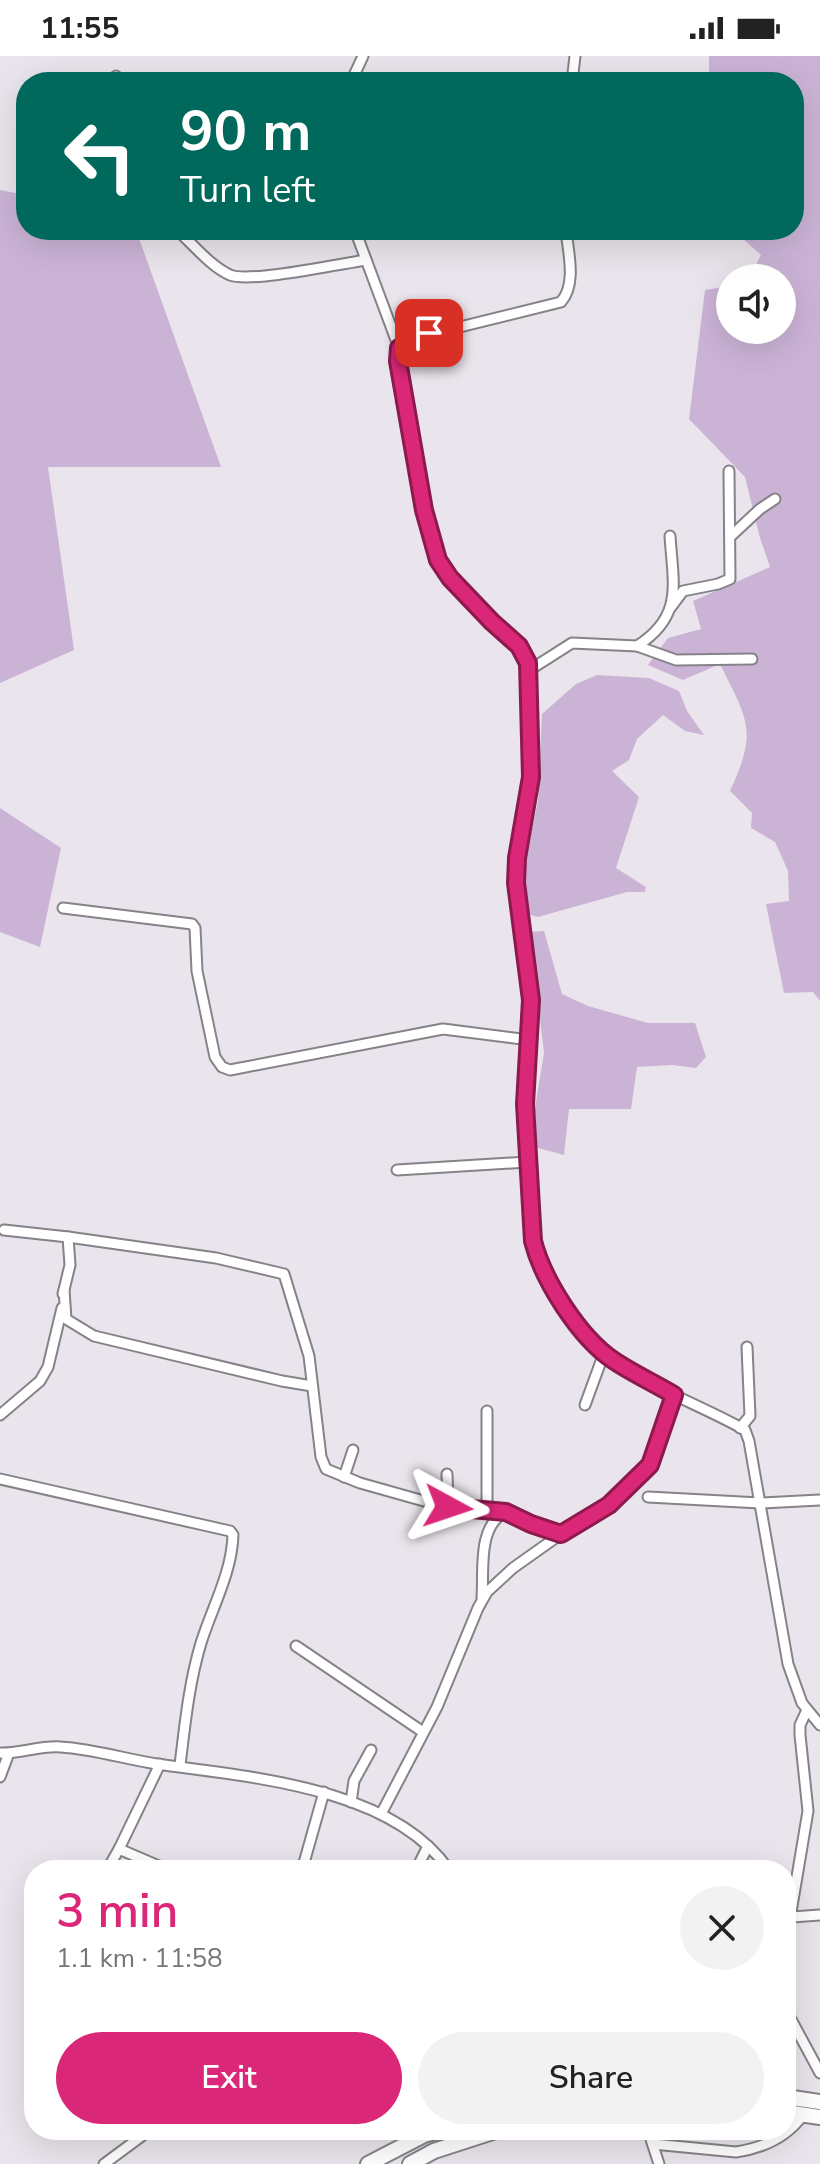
<!DOCTYPE html>
<html lang="en">
<head>
<meta charset="utf-8">
<style>
	:root { --surface:#fff; --page:#f2f2f2; --text:#222; --muted:#767676; --accent:#db2777 }
	body { margin:0; font-family:"Nunito Sans",sans-serif; background:var(--page); color:var(--text); height:100vh; display:flex; flex-direction:column; font-size:30px; white-space:nowrap }
	* { box-sizing:border-box; margin:0 }
	p { font-size:26px; color:var(--muted) }
	.icon { flex:none; width:44px; height:44px; fill:none; stroke:currentColor; stroke-width:2; stroke-linecap:round; stroke-linejoin:round }
	.map { position:relative; flex:1; overflow:hidden }
	.side { position:absolute; left:24px; top:1804px; width:772px; height:280px; display:flex; flex-direction:column; background:var(--surface); border-radius:32px; box-shadow:0 8px 32px #0002 }
	.side>* { flex:none }
	.top-card { position:absolute; left:16px; top:16px; width:788px; height:168px; border-radius:32px; box-shadow:0 8px 32px #0002; background:#00695c; color:#fff; overflow:hidden }
	.tools { position:absolute; left:716px; top:208px; display:grid; gap:16px }
	.tools a { display:grid; place-items:center; width:80px; height:80px; border-radius:50%; background:var(--surface); box-shadow:0 8px 32px #0002; font-size:40px }
	.pin { position:absolute; display:grid; place-items:center; width:68px; height:68px; color:#fff; margin:-34px; border-radius:16px; box-shadow:0 4px 12px #0006 }
	.me { position:absolute; width:88px; margin:-44px; rotate:95deg; stroke-linejoin:round; filter:drop-shadow(0 0 6px #0008) }
	.turn { display:flex; align-items:center; gap:28px; height:168px; padding:0 32px; font-size:36px }
	.turn .icon { width:104px; height:104px; stroke-width:2.5 }
	.turn b { display:block; font-size:56px; line-height:68px }
	.round { display:grid; place-items:center; flex:none; width:84px; height:84px; border-radius:42px; background:var(--page) }
	.head { display:flex; align-items:center; justify-content:space-between; height:136px; padding:0 32px }
	h1 { font-size:48px; font-weight:600; line-height:60px; color:var(--accent) }
	.action { display:flex; gap:16px; margin-top:auto; padding:16px 32px }
	.action a { flex:1; height:92px; border-radius:48px; background:var(--accent); color:#fff; font-size:32px; font-weight:600; line-height:92px; text-align:center }
	.action a+a { background:var(--page); color:var(--text) }
	.status { display:flex; justify-content:space-between; align-items:center; height:56px; padding:0 40px; background:var(--surface); direction:ltr }
	.status svg { height:22px; fill:currentColor }
	.map>svg:first-child { display:block }
</style>
</head>
<body>
<div class="status"><b>11:55</b><svg viewBox="0 0 49 12"><path d="M0 12V9h3v3zM5 12V6h3v6zM10 12V3h3v9zM15 12V0h3v12zM26 1h20v11H26zM47 4h2v5h-2z"/></svg></div>
<div class="map">
<svg width="820" height="2108" viewBox="0 0 820 2108">
	<rect width="100%" height="100%" fill="#eae5ec"/>
	<g fill="#cbb3d6">
		<path d="M 709,0 L 820,0 L 820,945 L 813,936 L 784,937 L 766,848 L 789,845 L 788,815 L 775,786 L 751,772 L 752,757 L 730,735 C 758,674 748,665 720,608 L 683,624 L 648,609 L 668,582 L 701,573 L 693,545 L 770,511 L 760,482 L 745,421 L 689,363 L 705,234 L 730,230 L 730,274 L 782,274 L 782,222 L 749,222 L 761,199 L 733,174 L 794,174 L 794,26 L 709,26 Z"/>
		<path d="M 0,134 L 26,139 L 26,174 L 136,174 L 221,411 L 48,411 L 74,594 L 0,627 Z"/>
		<path d="M 597,619 L 649,622 L 679,635 L 687,655 L 704,679 L 685,675 L 663,659 L 637,683 L 629,704 L 612,715 L 639,741 L 616,812 L 646,831 L 645,836 L 627,836 L 538,861 L 527,858 L 521,826 L 538,745 L 542,658 L 576,628 Z"/>
		<path d="M 0,752 L 61,792 L 40,891 L 0,876 Z"/>
		<path d="M 544,875 L 562,938 L 588,950 L 648,967 L 695,967 L 706,1001 L 696,1012 L 673,1009 L 637,1011 L 631,1053 L 569,1053 L 564,1099 L 534,1091 L 532,1070 L 544,997 L 537,937 L 526,876 Z"/>
	</g>
	<g fill="none" stroke-linecap="round" stroke-linejoin="round">
		<defs>
			<g id="street">
				<path d="M 110,26 L 116,20"/>
				<path d="M 351,26 L 363,0"/>
				<path d="M 572,26 L 575,0"/>
				<path d="M 177,174 C 193,188 210,210 230,219 C 250,227 339,208 366,204"/>
				<path d="M 355,174 L 399,292"/>
				<path d="M 566,174 C 568,196 577,228 561,246 L 411,283 L 399,292 L 398,305 L 424,454 L 438,504 L 450,522 L 492,566 L 519,590 L 528,607 L 531,721 L 517,802 L 516,827 L 531,944 L 525,1048 L 533,1185 C 539,1207 550,1227 562,1246 C 572,1261 582,1277 595,1290 C 633,1326 700,1348 745,1374 L 749,1385 L 788,1608 L 802,1647 L 820,1669"/>
				<path d="M 731,480 L 760,453 L 775,443"/>
				<path d="M 671,551 L 683,535 L 718,528 L 730,523 L 729,415"/>
				<path d="M 637,590 C 684,560 673,528 670,480"/>
				<path d="M 528,615 L 572,587 L 637,590 L 676,604 L 752,603"/>
				<path d="M 63,852 L 192,868 L 195,872 L 197,915 L 215,1001 L 222,1011 L 230,1014 L 443,973 L 529,984"/>
				<path d="M 397,1114 L 527,1106"/>
				<path d="M 4,1174 L 68,1181 L 70,1209 L 63,1238"/>
				<path d="M 68,1181 L 216,1202 L 284,1218 L 309,1300 L 321,1401 L 326,1413 L 360,1427 L 431,1447 L 453,1452 L 506,1456 L 531,1468 L 561,1478"/>
				<path d="M 64,1234 L 66,1263 L 94,1280 L 282,1325 L 312,1330"/>
				<path d="M 585,1349 L 604,1297"/>
				<path d="M 487,1355 L 487,1454"/>
				<path d="M 0,1359 L 40,1325 L 48,1311 L 62,1252"/>
				<path d="M 740,1372 L 750,1360 L 747,1291"/>
				<path d="M 447,1418 L 448,1451"/>
				<path d="M 344,1421 L 353,1394"/>
				<path d="M 0,1423 L 230,1475 L 233,1479 C 232,1516 212,1552 201,1587 C 189,1627 185,1668 180,1709"/>
				<path d="M 648,1441 L 760,1447 L 820,1444"/>
				<path d="M 482,1542 C 484,1515 477,1471 505,1456"/>
				<path d="M 296,1590 L 423,1676"/>
				<path d="M 0,1697 C 20,1698 41,1689 61,1691 C 93,1693 125,1703 157,1708 C 249,1721 392,1731 449,1814"/>
				<path d="M 160,1708 L 119,1793 L 168,1814"/>
				<path d="M 0,1721 L 9,1697"/>
				<path d="M 351,1746 L 354,1725 L 371,1694"/>
				<path d="M 381,1758 L 437,1651 L 478,1552 L 487,1536 L 513,1512 L 561,1478 L 609,1449 L 647,1413 L 655,1397 L 674,1339"/>
				<path d="M 111,1807 L 119,1793"/>
				<path d="M 222,1814 L 227,1814"/>
				<path d="M 302,1814 L 324,1736"/>
				<path d="M 416,1814 L 428,1790"/>
				<path d="M 792,1861 L 820,1859"/>
				<path d="M 786,1886 L 808,1755 L 800,1679 L 800,1669 L 807,1654"/>
				<path d="M 786,1954 L 820,2017"/>
				<path d="M 648,2074 L 659,2108"/>
				<path d="M 653,2088 L 736,2096 C 763,2092 787,2081 803,2059"/>
				<path d="M 104,2108 L 150,2074"/>
			</g>
			<g id="primary">
				<path d="M 786,2041 L 820,2046"/>
				<path d="M 786,2056 L 820,2061"/>
				<path d="M 368,2108 L 424,2079 L 442,2074"/>
				<path d="M 410,2108 L 434,2095 L 499,2074"/>
			</g>
		</defs>
		<use href="#street" stroke="#868288" stroke-width="13"/>
		<use href="#primary" stroke="#868288" stroke-width="18"/>
		<use href="#street" stroke="#fff" stroke-width="9"/>
		<use href="#primary" stroke="#fff" stroke-width="14"/>
	</g>
	<g fill="none" stroke-linecap="round" stroke-linejoin="round">
		<defs>
			<path id="route" d="M 429,277 L 411,283 L 399,292 L 398,305 L 424,454 L 438,504 L 450,522 L 492,566 L 519,590 L 528,607 L 531,721 L 517,802 L 516,827 L 531,944 L 525,1048 L 533,1185 C 543,1224 579,1281 613,1304 C 632,1317 654,1327 674,1339 L 650,1409 L 609,1449 L 561,1478 L 531,1468 L 506,1456 L 448,1451"/>
		</defs>
		<use href="#route" stroke="#8e194d" stroke-width="20"/>
		<use href="#route" stroke="#db2777" stroke-width="14"/>
	</g>
</svg>
<div class="tools">
<a><svg class="icon" aria-label="sound" viewBox="0 0 24 24"><path d="M4 9h4l5-4v14l-5-4H4zM17 9q2 3 0 6"/></svg></a>
</div>
<div class="pin" style="left:429px;top:277px;background:#d93025"><svg class="icon" aria-label="arrive" viewBox="0 0 24 24"><path d="M6 21V4h12l-3 4 3 4H6"/></svg></div>
<svg class="me" style="left:448px;top:1451px" viewBox="-20 -20 40 40"><path d="M0-17L14 15 0 8-14 15z" fill="#db2777" stroke="#fff" stroke-width="4"/></svg>
<div class="top-card">
<div class="turn"><svg class="icon" aria-label="left" viewBox="0 0 24 24"><path d="M17 20v-9H6M10 6l-5 5 5 5"/></svg><div><b>90 m</b>Turn left</div></div>
</div>
<section class="side">
<div class="head"><div><h1>3 min</h1><p>1.1 km · 11:58</p></div><a class="round"><svg class="icon" aria-label="close" viewBox="0 0 24 24"><path d="M6 6l12 12M18 6L6 18"/></svg></a></div>
<div class="action"><a>Exit</a><a>Share</a></div>
</section>
</div>
</body>
</html>
